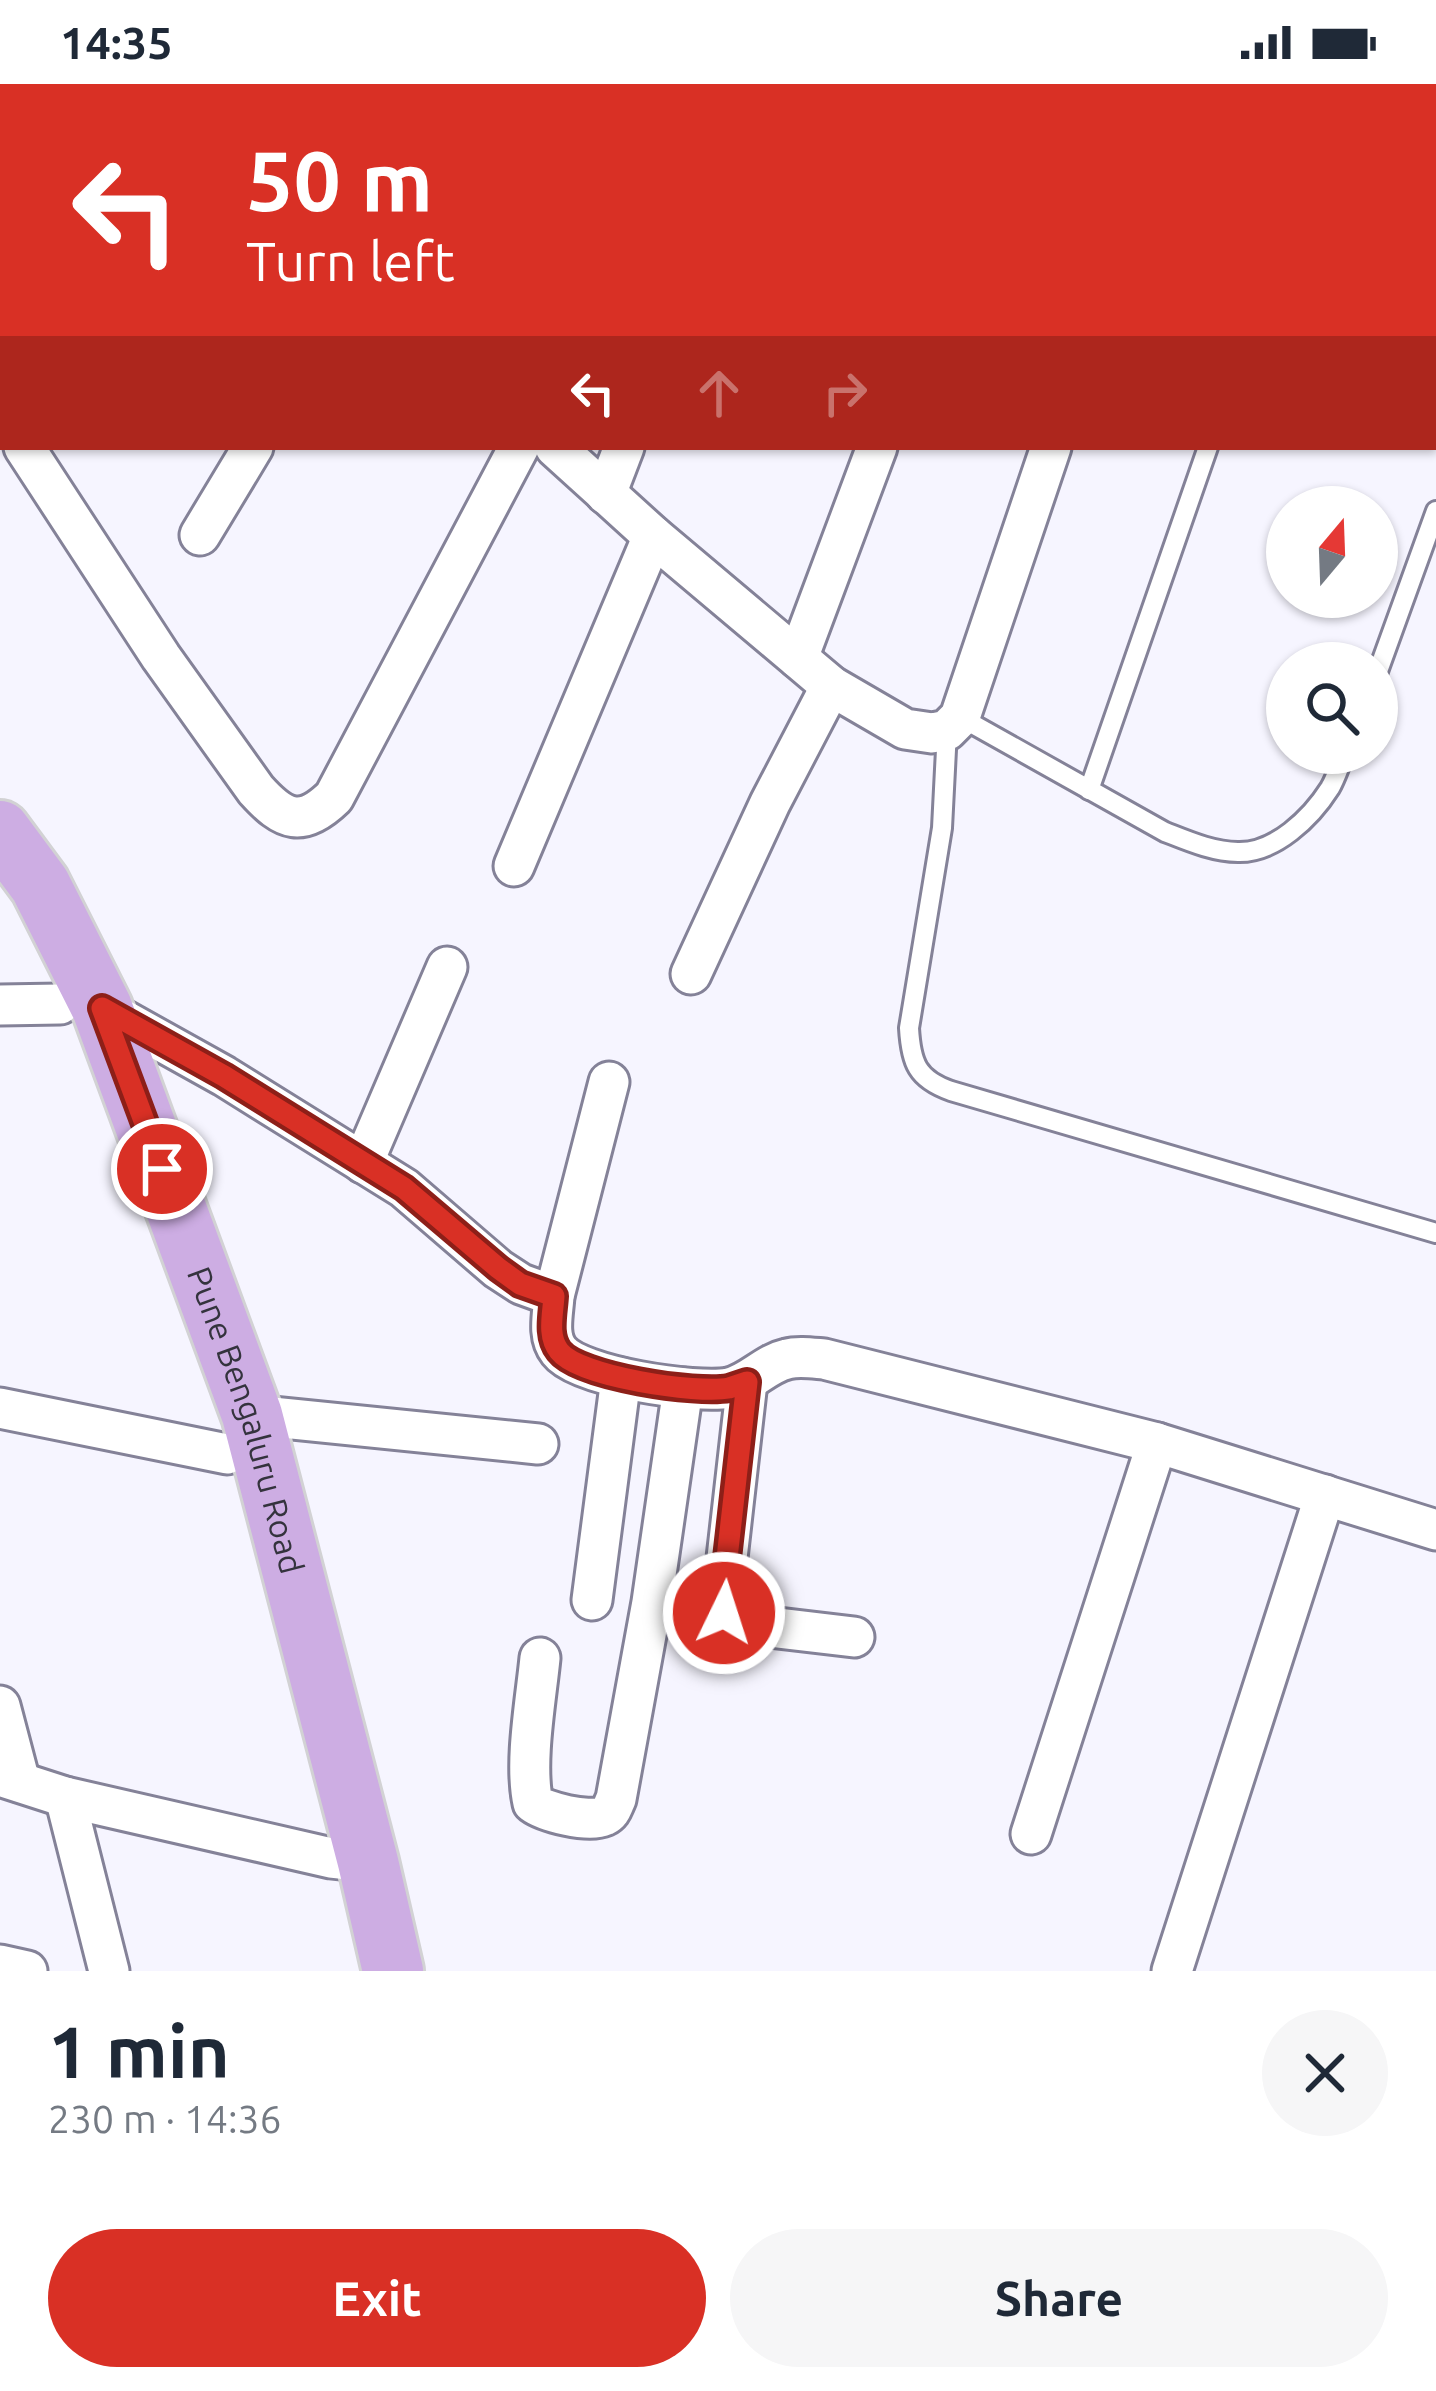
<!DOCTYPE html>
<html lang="en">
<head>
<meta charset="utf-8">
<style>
	:root { --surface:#fff; --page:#f6f6f7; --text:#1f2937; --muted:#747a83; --accent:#d93025 }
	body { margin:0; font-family:Ubuntu,sans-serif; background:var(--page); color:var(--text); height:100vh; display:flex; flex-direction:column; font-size:45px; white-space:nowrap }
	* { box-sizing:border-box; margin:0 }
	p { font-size:39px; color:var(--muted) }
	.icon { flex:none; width:66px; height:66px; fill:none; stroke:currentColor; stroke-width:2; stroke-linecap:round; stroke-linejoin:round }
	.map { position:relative; height:1887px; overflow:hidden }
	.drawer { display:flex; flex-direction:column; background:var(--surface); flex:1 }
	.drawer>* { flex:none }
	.hud { position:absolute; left:0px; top:0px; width:1437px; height:366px; box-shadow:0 3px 9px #0004; background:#d93025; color:#fff; overflow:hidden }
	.needle { width:78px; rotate:19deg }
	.buttons { position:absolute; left:1266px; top:402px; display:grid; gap:24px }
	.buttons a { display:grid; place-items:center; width:132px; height:132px; border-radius:50%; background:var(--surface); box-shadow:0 3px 9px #0004; font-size:60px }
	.pin { position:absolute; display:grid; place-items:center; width:102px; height:102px; color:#fff; margin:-51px; border:6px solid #fff; border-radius:50%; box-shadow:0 3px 12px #0007 }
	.me { position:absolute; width:132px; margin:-66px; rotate:4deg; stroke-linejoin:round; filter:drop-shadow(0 0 9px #0008) }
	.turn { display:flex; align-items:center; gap:42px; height:252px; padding:0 48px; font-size:54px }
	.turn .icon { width:156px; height:156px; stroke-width:2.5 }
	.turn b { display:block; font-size:84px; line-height:102px }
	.lanes { display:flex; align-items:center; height:114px; padding:0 48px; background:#0003; justify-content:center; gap:60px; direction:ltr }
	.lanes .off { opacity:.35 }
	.round { display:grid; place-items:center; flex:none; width:126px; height:126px; border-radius:63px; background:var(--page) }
	.summary { display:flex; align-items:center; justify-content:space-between; height:204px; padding:0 48px }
	h1 { font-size:72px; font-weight:600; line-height:90px }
	.cta { display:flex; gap:24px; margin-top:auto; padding:24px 48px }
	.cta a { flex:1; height:138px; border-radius:72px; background:var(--accent); color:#fff; font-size:48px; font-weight:600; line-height:138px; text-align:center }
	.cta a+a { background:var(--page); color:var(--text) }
	.status { display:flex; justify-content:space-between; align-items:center; height:84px; padding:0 60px; background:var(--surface); direction:ltr }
	.status svg { height:33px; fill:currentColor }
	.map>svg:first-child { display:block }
</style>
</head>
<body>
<div class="status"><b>14:35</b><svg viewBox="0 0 49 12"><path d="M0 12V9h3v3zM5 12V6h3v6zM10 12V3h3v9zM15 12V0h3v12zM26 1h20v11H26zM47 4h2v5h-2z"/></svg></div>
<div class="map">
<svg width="1436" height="1887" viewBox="0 0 1436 1887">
	<rect width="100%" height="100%" fill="#f6f5ff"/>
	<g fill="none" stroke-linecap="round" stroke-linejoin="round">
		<defs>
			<g id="lane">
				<path d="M 1377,590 L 1436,427"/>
				<path d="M 960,633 L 1165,748 C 1188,757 1213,768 1238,768 C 1275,769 1311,734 1330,704 C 1336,694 1340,680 1345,669"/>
				<path d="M 947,646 L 942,744 L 909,944 C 911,979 917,995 951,1007 L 1436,1149"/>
				<path d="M 1089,706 L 1208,363"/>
			</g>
			<g id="street">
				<path d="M 92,0 L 96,3"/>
				<path d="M 831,0 L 839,3"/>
				<path d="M 561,3 L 562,0"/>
				<path d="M 758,3 L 760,0"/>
				<path d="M 1174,3 L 1175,0"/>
				<path d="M 0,326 L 3,330"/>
				<path d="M 24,363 L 161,573 L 256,706 C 284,737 302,744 334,713 L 519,363"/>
				<path d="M 555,363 L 653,452 L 831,602 L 905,645 L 932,649 L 947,646 L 960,633 L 1051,363"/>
				<path d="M 606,410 L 624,363"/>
				<path d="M 200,451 L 253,363"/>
				<path d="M 798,574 L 877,363"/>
				<path d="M 514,782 L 653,452"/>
				<path d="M 691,890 L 770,719 L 831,602"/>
				<path d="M 0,921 L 60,920"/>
				<path d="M 102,924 L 224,992 L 404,1104 L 498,1185 L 521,1200 L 554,1212"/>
				<path d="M 609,998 L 554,1212 C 553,1230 547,1252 559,1267 C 579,1293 696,1310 729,1304 C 751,1299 765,1280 787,1275 C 798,1272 812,1274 824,1275 L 1157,1359 L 1436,1446"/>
				<path d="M 363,1079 L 447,883"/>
				<path d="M 747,1298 L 722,1518 L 724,1529 L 733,1537 L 744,1540 L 854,1553"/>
				<path d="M 0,1324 L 227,1370"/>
				<path d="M 252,1331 L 538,1360"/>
				<path d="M 592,1516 L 621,1294"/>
				<path d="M 540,1574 C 536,1615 524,1679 533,1719 C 545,1728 588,1739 604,1732 C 612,1728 612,1723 616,1715 L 652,1518 L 683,1304"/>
				<path d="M 0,1622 L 20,1698"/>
				<path d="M 0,1692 L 65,1713 L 331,1774 L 368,1778"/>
				<path d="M 65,1713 L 109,1887"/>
				<path d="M 1031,1750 L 1157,1359"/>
				<path d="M 0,1881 L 27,1887"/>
				<path d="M 1172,1887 L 1325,1411"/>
			</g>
			<g id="primary">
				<path id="s1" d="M 0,747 L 40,801 L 102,924 L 252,1331 L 368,1778 L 393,1887"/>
			</g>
		</defs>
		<use href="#lane" stroke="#848298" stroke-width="24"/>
		<use href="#street" stroke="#848298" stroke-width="45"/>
		<use href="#primary" stroke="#d2d2d4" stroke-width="66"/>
		<use href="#lane" stroke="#fff" stroke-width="18"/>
		<use href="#street" stroke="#fff" stroke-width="39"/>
		<use href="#primary" stroke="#cdade3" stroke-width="60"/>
	</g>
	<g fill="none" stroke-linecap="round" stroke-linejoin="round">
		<defs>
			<path id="route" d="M 162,1085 L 102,924 L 224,992 L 404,1104 L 498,1184 L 520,1200 L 554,1212 C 553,1230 547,1252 559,1267 C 579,1293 697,1310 729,1304 C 735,1302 741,1300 747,1298 L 722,1518 L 724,1529"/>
		</defs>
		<use href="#route" stroke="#8d1f18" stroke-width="30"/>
		<use href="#route" stroke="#d93025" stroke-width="21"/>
	</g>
	<g text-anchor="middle" stroke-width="9" stroke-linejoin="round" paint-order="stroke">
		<g font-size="33" fill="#34333d" stroke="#fff">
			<text dy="12" stroke="none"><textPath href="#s1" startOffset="642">Pune Bengaluru Road</textPath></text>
		</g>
	</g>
</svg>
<div class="buttons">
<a><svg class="needle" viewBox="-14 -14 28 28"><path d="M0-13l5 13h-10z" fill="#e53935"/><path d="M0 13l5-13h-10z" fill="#747a83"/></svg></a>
<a><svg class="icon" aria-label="search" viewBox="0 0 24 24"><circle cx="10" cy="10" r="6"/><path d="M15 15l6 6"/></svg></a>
</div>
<div class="pin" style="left:162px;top:1085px;background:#d93025"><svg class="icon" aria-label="arrive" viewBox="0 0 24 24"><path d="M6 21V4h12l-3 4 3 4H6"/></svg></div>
<svg class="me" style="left:724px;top:1529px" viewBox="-20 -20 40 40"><circle r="17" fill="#d93025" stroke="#fff" stroke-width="3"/><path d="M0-11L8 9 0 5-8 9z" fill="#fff"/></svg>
<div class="hud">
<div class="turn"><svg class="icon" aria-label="left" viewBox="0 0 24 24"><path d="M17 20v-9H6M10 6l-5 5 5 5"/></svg><div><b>50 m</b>Turn left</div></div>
<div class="lanes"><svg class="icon" aria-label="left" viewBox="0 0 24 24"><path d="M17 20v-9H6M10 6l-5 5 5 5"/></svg><svg class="icon off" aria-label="ahead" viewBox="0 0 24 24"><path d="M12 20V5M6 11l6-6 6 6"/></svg><svg class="icon off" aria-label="right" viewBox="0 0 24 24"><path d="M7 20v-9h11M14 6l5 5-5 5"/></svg></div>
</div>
</div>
<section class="drawer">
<div class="summary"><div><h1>1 min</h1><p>230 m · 14:36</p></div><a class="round"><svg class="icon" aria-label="close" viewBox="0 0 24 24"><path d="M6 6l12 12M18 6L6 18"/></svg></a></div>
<div class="cta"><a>Exit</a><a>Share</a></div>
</section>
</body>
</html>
